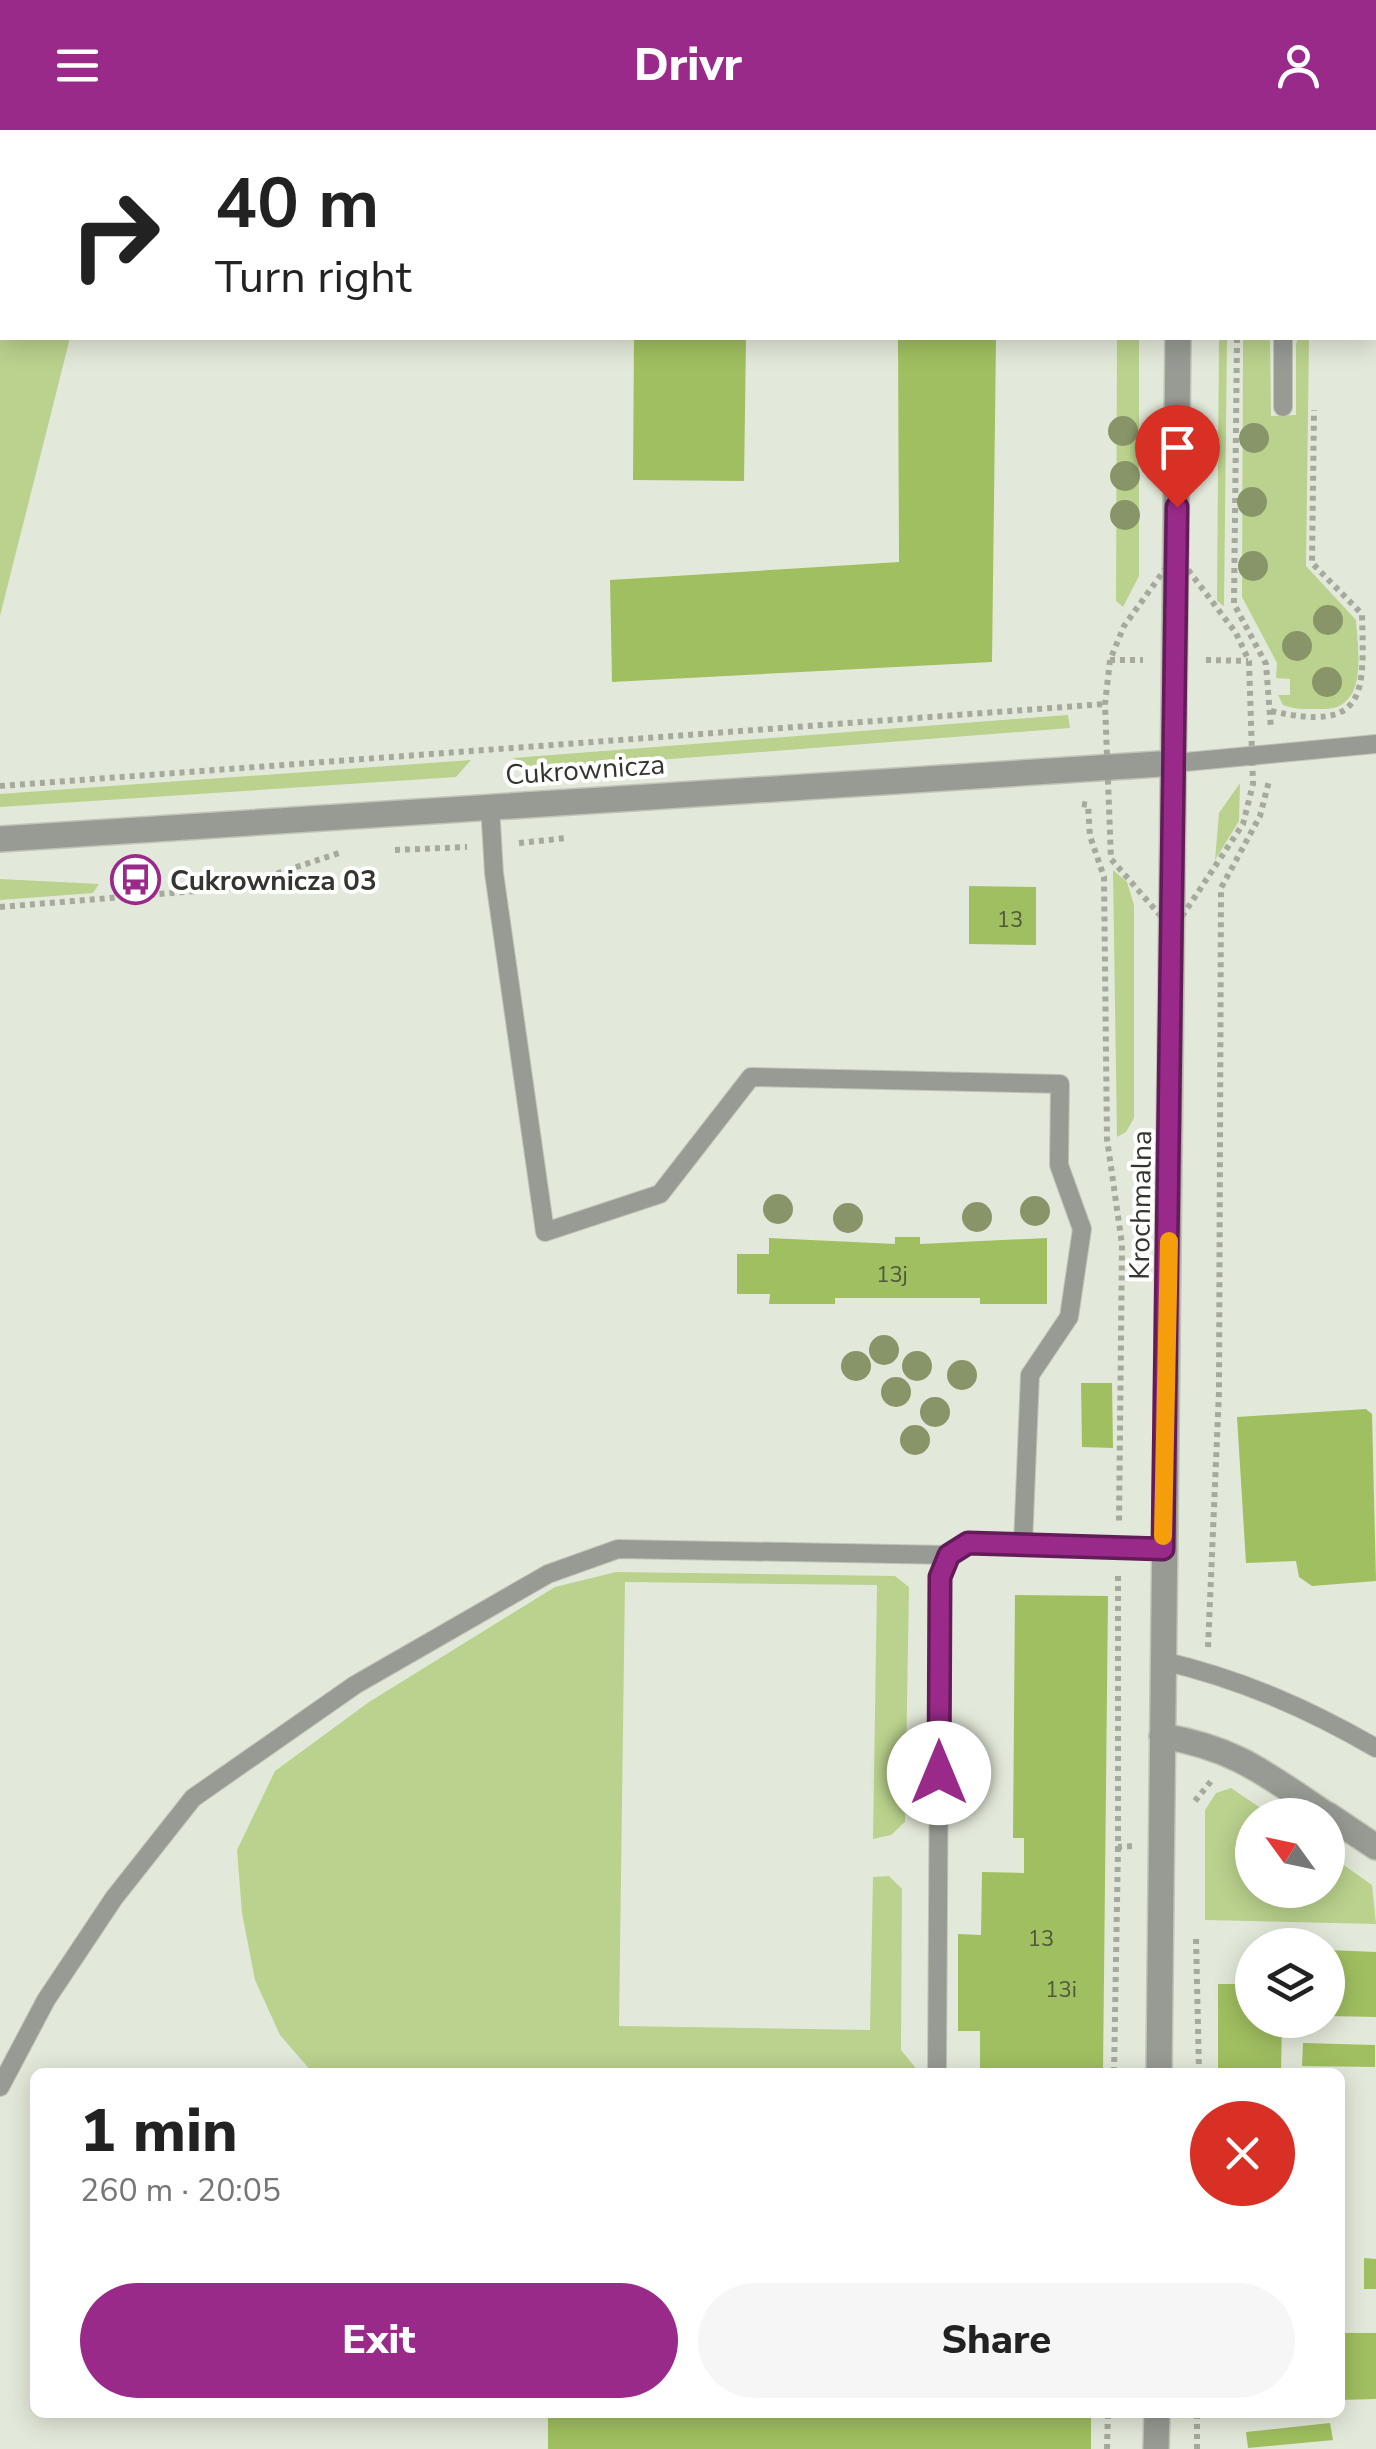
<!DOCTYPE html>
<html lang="en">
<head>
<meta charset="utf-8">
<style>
	:root { --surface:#fff; --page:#f6f6f6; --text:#222; --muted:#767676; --accent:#992a89 }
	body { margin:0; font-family:"Nunito Sans",sans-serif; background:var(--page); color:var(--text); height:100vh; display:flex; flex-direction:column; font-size:38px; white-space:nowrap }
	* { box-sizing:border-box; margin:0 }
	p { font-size:32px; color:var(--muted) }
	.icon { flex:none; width:55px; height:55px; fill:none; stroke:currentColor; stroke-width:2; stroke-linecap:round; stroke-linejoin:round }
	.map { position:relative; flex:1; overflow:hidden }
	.side { position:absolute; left:30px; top:1938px; width:1315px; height:350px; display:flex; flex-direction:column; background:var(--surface); border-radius:15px; box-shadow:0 5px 25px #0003 }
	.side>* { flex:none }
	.hud { position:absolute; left:0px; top:0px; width:1378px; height:210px; box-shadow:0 5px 25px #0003; background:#fff; color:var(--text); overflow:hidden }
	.needle { width:65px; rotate:303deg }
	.tools { position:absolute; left:1235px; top:1668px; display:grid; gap:20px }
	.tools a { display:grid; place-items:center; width:110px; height:110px; border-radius:50%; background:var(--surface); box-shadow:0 5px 25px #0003; font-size:50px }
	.pin { position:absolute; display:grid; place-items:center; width:85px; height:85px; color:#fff; margin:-102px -42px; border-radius:50% 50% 50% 0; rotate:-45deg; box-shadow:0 0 10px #0007 }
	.pin .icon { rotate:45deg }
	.me { position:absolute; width:110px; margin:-55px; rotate:0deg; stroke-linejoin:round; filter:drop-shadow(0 0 8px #0008) }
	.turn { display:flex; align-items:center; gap:35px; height:210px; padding:0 50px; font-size:45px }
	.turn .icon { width:130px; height:130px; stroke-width:2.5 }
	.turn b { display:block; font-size:70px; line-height:85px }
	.round { display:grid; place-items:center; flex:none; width:105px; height:105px; border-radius:52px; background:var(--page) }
	.summary { display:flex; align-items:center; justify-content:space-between; height:170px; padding:0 50px }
	h1 { font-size:60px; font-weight:800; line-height:75px }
	.action { display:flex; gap:20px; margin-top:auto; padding:20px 50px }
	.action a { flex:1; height:115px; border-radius:60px; background:var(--accent); color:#fff; font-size:40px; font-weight:800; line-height:115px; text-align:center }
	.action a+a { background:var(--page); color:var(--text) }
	header { display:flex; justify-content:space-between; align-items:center; height:130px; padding:0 50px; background:var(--accent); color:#fff; font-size:45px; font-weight:800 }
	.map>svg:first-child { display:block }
</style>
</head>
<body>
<header><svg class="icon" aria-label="menu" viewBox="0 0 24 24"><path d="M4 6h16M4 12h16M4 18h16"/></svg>Drivr<svg class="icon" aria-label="person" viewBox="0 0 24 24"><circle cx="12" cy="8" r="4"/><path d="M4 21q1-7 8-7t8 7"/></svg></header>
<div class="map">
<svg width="1376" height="2319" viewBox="0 0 1376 2319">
	<rect width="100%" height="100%" fill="#e3e9da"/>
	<g fill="#bad28d">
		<path d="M 0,0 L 285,0 L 2,2 L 2,208 L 70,208 L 0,486 Z"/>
		<path d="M 1117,208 L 1139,208 L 1139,446 L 1123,477 L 1116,471 Z"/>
		<path d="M 1219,208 L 1227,208 L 1224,476 L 1217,471 Z"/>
		<path d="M 1243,208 L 1270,208 L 1271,286 L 1296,285 L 1296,214 L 1298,208 L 1309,208 L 1306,436 L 1356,490 C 1358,521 1369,580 1322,579 C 1309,579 1296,580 1283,575 L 1278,565 L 1290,565 L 1290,549 L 1276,548 L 1277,533 L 1242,467 Z"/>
		<path d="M 1068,585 L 1070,598 L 529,640 L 513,628 Z"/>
		<path d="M 471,630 L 456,647 L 0,677 L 0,664 Z"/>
		<path d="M 1240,653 L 1239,691 L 1215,730 L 1219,683 Z"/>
		<path d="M 1113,740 L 1127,752 L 1134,775 L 1134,988 L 1126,1002 L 1117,1007 Z"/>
		<path d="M 0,749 L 99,754 L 93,763 L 0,770 Z"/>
		<path d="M 616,1442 L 895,1446 L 909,1457 L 905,1692 L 891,1705 L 873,1709 L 877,1455 L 625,1452 L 619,1896 L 870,1900 L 873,1747 L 889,1746 L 902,1759 L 901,1920 L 919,1942 L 312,1942 L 280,1905 L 255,1850 L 242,1783 L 237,1720 L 275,1641 L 369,1572 L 555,1457 Z"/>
		<path d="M 1231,1658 L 1271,1685 L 1252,1685 L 1252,1760 L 1328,1760 L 1328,1724 L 1372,1755 L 1376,1794 L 1205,1790 L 1205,1680 L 1216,1663 Z"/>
	</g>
	<g fill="#a0bf60">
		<path d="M 634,208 L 746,208 L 744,351 L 633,350 Z"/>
		<path d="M 898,208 L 996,208 L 992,532 L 612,552 L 610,450 L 899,432 Z"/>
		<path d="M 969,756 L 1036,757 L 1036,815 L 969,814 Z"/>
		<path d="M 895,1107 L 920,1107 L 920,1114 L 1047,1108 L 1047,1174 L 980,1174 L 980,1168 L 835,1168 L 835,1174 L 769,1174 L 770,1164 L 737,1164 L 737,1124 L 769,1124 L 769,1108 L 895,1114 Z"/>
		<path d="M 1081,1253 L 1112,1253 L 1113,1318 L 1082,1317 Z"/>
		<path d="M 1366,1279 L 1372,1284 L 1376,1451 L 1312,1456 L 1299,1447 L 1296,1431 L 1246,1433 L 1237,1287 Z"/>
		<path d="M 1015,1465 L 1108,1466 L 1103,1942 L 980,1942 L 980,1901 L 958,1901 L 958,1804 L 981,1805 L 982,1742 L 1024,1743 L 1024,1708 L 1013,1708 Z"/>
		<path d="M 1328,1820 L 1376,1822 L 1376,1887 L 1328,1886 Z"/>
		<path d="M 1218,1854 L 1252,1854 L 1252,1890 L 1282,1890 L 1281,1941 L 1218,1942 Z"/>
		<path d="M 1303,1913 L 1375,1915 L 1375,1937 L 1302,1936 Z"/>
		<path d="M 1364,2128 L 1376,2129 L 1376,2159 L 1364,2159 Z"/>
		<path d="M 1340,2203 L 1376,2203 L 1376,2269 L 1340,2270 Z"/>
		<rect x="548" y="2282" width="543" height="37"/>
		<path d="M 1330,2293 L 1333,2310 L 1248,2318 L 1246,2302 Z"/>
	</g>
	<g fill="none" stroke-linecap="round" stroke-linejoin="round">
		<defs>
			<g id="service">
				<path d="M 1375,166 L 1376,166"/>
				<path d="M 1283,208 L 1283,277"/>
				<path d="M 1175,633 L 1376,614"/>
				<path d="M 490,676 L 494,743 L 545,1102 L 660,1064 L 751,947 L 1060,954 L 1059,1035 L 1082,1099 L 1069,1187 L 1030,1245 L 1023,1414"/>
				<path d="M 1163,1531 C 1240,1549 1307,1578 1376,1618"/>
				<path d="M 937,1942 L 940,1447 L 949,1425 L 968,1413 L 1163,1419"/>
				<path d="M 0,1957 L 46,1870 L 114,1768 L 193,1668 L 355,1555 L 548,1444 L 618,1419 L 949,1425"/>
			</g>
			<g id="minor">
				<path d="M 1179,2 L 1179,0"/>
				<path d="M 0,709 L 1175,633"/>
				<path d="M 1162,1606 C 1236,1618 1267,1645 1327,1685"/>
				<path d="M 1328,1685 L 1376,1717"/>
				<path d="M 1159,1942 L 1178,208"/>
				<path d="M 1156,2319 L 1157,2282"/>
			</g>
		</defs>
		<use href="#service" stroke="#c0c5b8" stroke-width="20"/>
		<use href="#minor" stroke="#c0c5b8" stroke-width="28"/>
		<g stroke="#a6aa9e" stroke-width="6" stroke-dasharray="5 5" stroke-linecap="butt">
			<path d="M 1309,0 L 1309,2"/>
			<path d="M 1236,2 L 1236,0"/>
			<path d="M 1375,120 L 1376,120"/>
			<path d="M 1237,208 L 1234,474 L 1266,534 L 1271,599"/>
			<path d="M 1176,424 L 1236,503 L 1249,531 L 1253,654 L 1243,694 L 1173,800 L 1111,729 L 1105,574 L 1110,530 L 1124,496 Z"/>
			<path d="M 1110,530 L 1143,530"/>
			<path d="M 1206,530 L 1248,531"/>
			<path d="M 1271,581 C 1368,603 1364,563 1362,484 L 1312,433 L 1314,280"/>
			<path d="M 0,656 L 1105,574"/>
			<path d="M 1082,674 L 1088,675 L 1090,706 L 1104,747 L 1107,1009 L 1122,1114 L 1119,1393"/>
			<path d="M 519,713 L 567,708"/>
			<path d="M 395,720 L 467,717"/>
			<path d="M 0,777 L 233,758 L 342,722"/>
			<path d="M 1118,1446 L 1118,1717 L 1133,1716"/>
			<path d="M 1208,1517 L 1219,1262 L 1221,758 L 1260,686 L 1269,651"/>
			<path d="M 1195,1671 L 1212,1650"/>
			<path d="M 1196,1809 L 1199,1942"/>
			<path d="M 1114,1942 L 1118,1717"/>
			<path d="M 1107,2319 L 1108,2282"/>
			<path d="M 1197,2319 L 1197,2282"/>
		</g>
		<use href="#service" stroke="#989a94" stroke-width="18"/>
		<use href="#minor" stroke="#989a94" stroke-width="25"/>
	</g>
	<g fill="#889568">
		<circle cx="1123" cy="301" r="15"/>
		<circle cx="1254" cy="308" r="15"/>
		<circle cx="1125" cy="346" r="15"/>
		<circle cx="1252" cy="372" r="15"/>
		<circle cx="1125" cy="385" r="15"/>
		<circle cx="1253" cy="436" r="15"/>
		<circle cx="1328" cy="490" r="15"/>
		<circle cx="1297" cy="516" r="15"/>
		<circle cx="1327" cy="552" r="15"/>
		<circle cx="778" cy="1079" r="15"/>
		<circle cx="1035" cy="1081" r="15"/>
		<circle cx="977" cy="1087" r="15"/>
		<circle cx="848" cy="1088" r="15"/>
		<circle cx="884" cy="1220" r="15"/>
		<circle cx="856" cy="1236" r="15"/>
		<circle cx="917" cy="1236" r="15"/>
		<circle cx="962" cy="1245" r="15"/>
		<circle cx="896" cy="1262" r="15"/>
		<circle cx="935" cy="1282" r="15"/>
		<circle cx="915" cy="1310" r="15"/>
	</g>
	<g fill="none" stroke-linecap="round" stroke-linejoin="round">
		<defs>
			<path id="route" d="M 939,1643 L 940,1447 L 949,1425 L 968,1413 L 1163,1419 L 1177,377"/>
		</defs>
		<use href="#route" stroke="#631b59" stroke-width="25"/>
		<use href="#route" stroke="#992a89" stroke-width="18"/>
		<path stroke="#f59e0b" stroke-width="18" d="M 1163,1406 L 1169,1111"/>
	</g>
	<defs>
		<symbol id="bus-ring" viewBox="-11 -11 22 22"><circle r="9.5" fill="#fff" stroke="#992a89" stroke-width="1.5"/><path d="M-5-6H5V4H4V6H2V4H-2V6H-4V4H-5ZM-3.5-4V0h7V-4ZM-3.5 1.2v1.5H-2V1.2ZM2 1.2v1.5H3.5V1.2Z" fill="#992a89"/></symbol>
	</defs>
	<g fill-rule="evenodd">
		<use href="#bus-ring" x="108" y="722" width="55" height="55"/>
	</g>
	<g text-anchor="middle" stroke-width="8" stroke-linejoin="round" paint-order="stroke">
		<g font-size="22" fill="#4e583b">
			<text x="1010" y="797">13</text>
			<text x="892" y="1152">13j</text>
			<text x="1041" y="1816">13</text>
			<text x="1061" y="1867">13i</text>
		</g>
		<g font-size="28" fill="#33352f" stroke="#fff">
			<text transform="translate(585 639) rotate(-4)" y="10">Cukrownicza</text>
			<text transform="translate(1140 1075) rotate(-89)" y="10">Krochmalna</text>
		</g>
		<g font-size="28" font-weight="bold" fill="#33352f" stroke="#fff" text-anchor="start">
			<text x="170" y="760">Cukrownicza 03</text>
		</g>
	</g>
</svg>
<div class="tools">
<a><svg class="needle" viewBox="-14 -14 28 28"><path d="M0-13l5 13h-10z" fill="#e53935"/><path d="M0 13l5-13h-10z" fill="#767676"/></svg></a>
<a><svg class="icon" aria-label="layers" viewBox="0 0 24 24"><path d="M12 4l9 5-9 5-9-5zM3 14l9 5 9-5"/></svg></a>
</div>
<div class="pin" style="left:1177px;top:377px;background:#d93025"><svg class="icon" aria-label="arrive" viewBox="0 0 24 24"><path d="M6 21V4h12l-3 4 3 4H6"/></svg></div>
<svg class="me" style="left:939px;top:1643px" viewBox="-20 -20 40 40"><circle r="19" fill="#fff"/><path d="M0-13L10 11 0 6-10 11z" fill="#992a89"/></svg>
<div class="hud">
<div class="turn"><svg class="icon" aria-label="right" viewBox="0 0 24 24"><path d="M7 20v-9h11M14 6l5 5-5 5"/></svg><div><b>40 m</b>Turn right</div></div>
</div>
<section class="side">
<div class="summary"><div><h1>1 min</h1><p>260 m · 20:05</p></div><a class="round" style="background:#d93025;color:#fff"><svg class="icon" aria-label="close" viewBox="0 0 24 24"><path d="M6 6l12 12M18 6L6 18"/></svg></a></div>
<div class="action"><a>Exit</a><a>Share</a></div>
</section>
</div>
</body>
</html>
